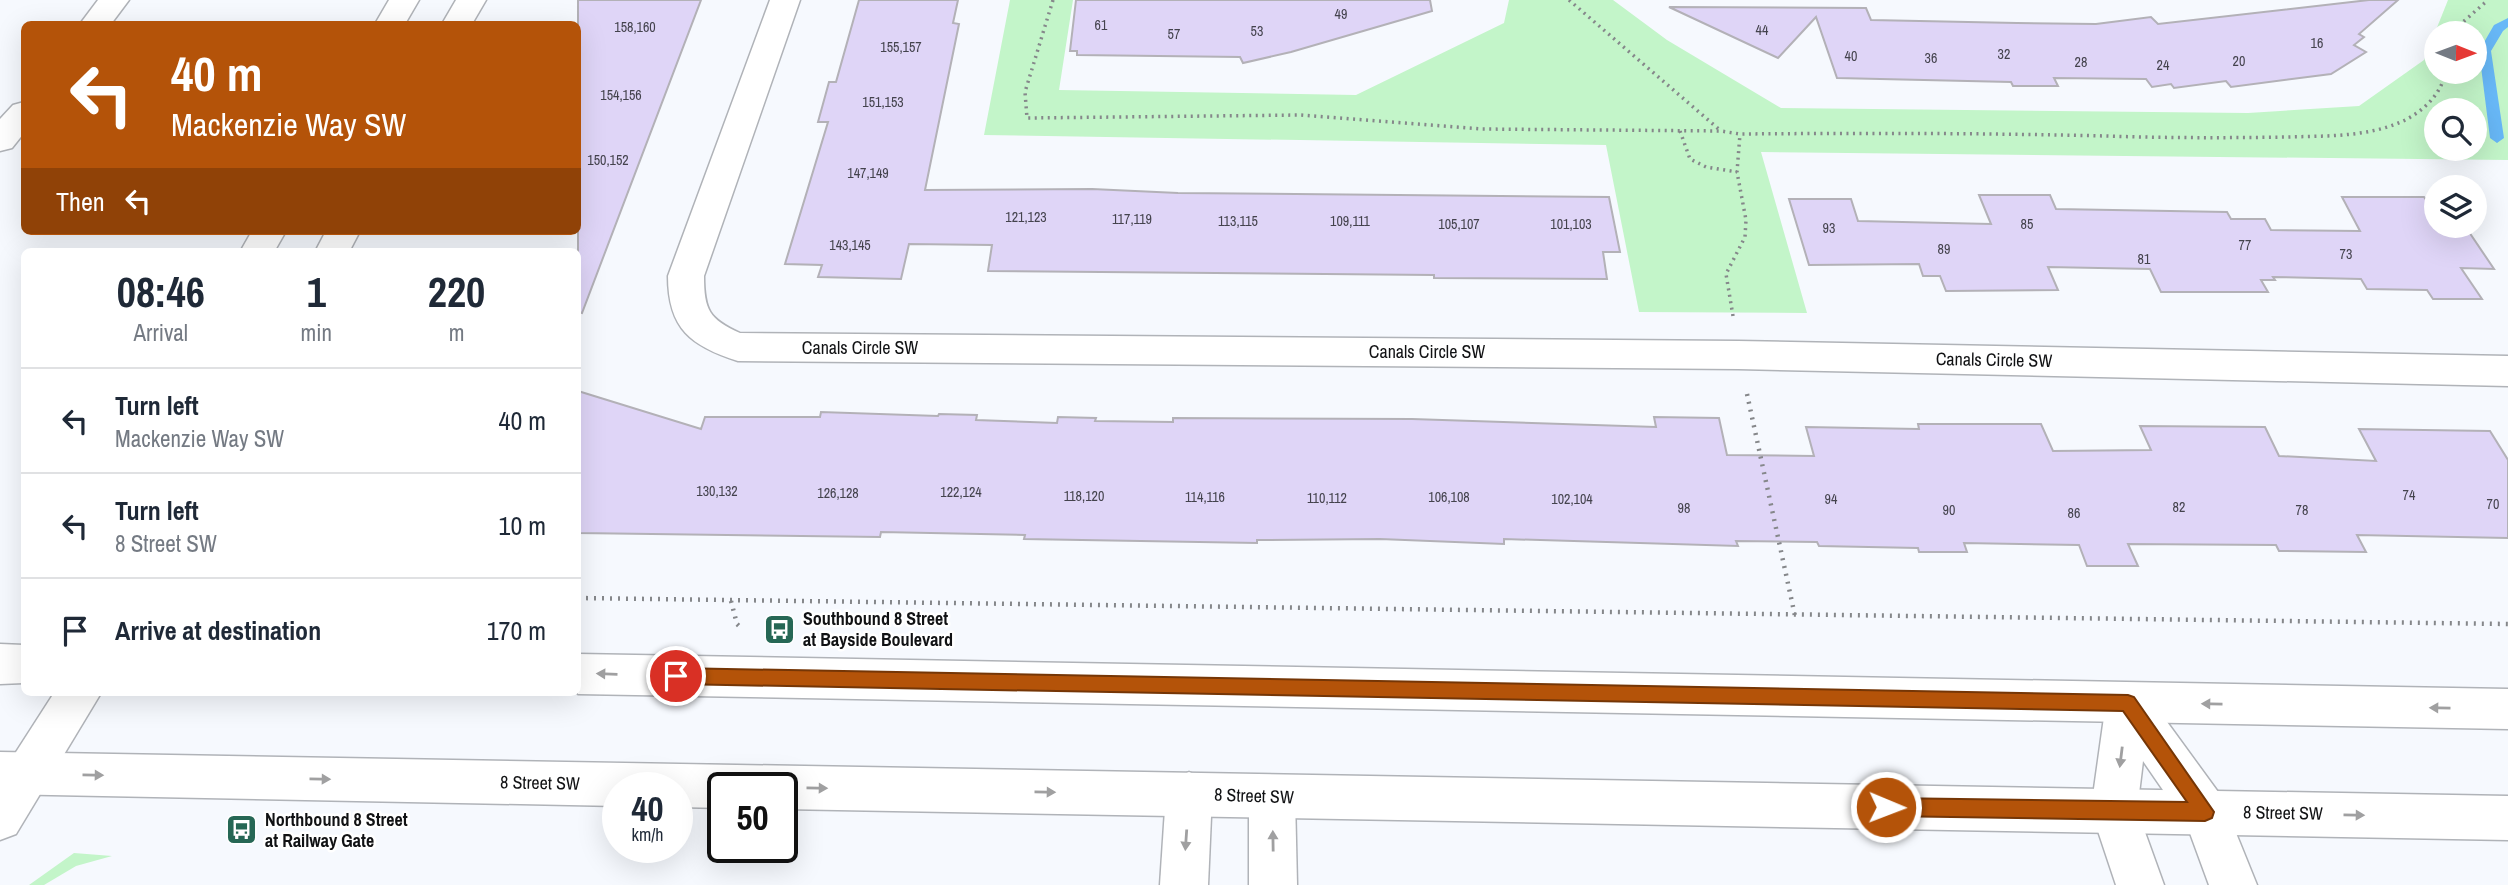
<!DOCTYPE html>
<html lang="en">
<head>
<meta charset="utf-8">
<style>
	:root { --surface:#fff; --page:#f2f2f3; --text:#1f2937; --muted:#747a83; --line:#e0e1e3 }
	body { margin:0; font-family:"Archivo Narrow",sans-serif; background:var(--page); color:var(--text); height:100vh; display:flex; flex-direction:column; font-size:26px; white-space:nowrap }
	* { box-sizing:border-box; margin:0 }
	p { font-size:23px; color:var(--muted) }
	.icon { flex:none; width:38px; height:38px; fill:none; stroke:currentColor; stroke-width:2; stroke-linecap:round; stroke-linejoin:round }
	.map { position:relative; flex:1; overflow:hidden }
	.drawer { position:absolute; left:21px; top:248px; width:560px; height:448px; display:flex; flex-direction:column; background:var(--surface); border-radius:10px; box-shadow:0 7px 28px #0002 }
	.drawer>* { flex:none }
	.hud { position:absolute; left:21px; top:21px; width:560px; height:214px; border-radius:10px; box-shadow:0 7px 28px #0002; background:#b45309; color:#fff; overflow:hidden }
	.needle { width:46px; rotate:91deg }
	.controls { position:absolute; left:2424px; top:21px; display:grid; gap:14px }
	.controls a { display:grid; place-items:center; width:63px; height:63px; border-radius:50%; background:var(--surface); box-shadow:0 7px 28px #0002; font-size:35px }
	.speed { position:absolute; left:602px; top:772px; display:flex; gap:14px; font-size:35px; font-weight:700; text-align:center }
	.speed>* { display:grid; place-content:center; width:91px; height:91px; border-radius:50%; background:var(--surface); box-shadow:0 7px 28px #0002; line-height:1 }
	.speed small { font-size:18px; font-weight:400 }
	.speed .limit { border:4px solid #111; border-radius:10px; background:#fff; color:#111 }
	.pin { position:absolute; display:grid; place-items:center; width:60px; height:60px; color:#fff; margin:-30px; border:4px solid #fff; border-radius:50%; box-shadow:0 2px 7px #0007 }
	.me { position:absolute; width:77px; margin:-38px; rotate:91deg; stroke-linejoin:round; filter:drop-shadow(0 0 5px #0008) }
	.turn { display:flex; align-items:center; gap:24px; height:147px; padding:0 35px; font-size:32px }
	.turn .icon { width:91px; height:91px; stroke-width:2.5 }
	.turn b { display:block; font-size:49px; line-height:60px }
	.then { display:flex; align-items:center; height:66px; padding:0 35px; background:#0003; gap:14px; font-size:26px }
	.eta { display:flex; justify-content:space-evenly; align-items:center; height:119px; text-align:center }
	.eta b { font-size:42px; font-weight:700; line-height:49px }
	ul { padding:0; list-style:none }
	li { display:flex; align-items:center; gap:21px; height:105px; padding:0 35px; border-top:2px solid var(--line) }
	li div { flex:1 }
	li b { display:block; font-size:26px }
	li em { font-style:normal }
	.map>svg:first-child { display:block }
</style>
</head>
<body>
<div class="map">
<svg width="2508" height="885" viewBox="0 0 2508 885">
	<rect width="100%" height="100%" fill="#f6f9fe"/>
	<g fill="#c3f5c9" fill-rule="evenodd">
		<path d="M 1010,0 L 1073,0 L 1059,90 L 1356,95 L 1504,23 L 1509,0 L 1613,0 L 1667,40 L 1781,108 L 2248,113 L 2359,106 L 2424,60 L 2448,0 L 2508,0 L 2508,160 L 1761,152 L 1807,313 L 1639,312 L 1606,145 L 984,135 ZM 2436,33 L 2474,33 L 2474,72 L 2436,72 ZM 2436,110 L 2474,110 L 2474,149 L 2436,149 Z"/>
		<path d="M 74,853 L 112,856 L 76,866 L 44,885 L 29,885 Z"/>
	</g>
	<g fill="none" stroke-linecap="round" stroke-linejoin="round">
		<path fill="#68b8f7" fill-rule="evenodd" d="M 2508,18 L 2508,27 L 2503,31 L 2491,51 L 2504,138 L 2497,143 L 2490,138 L 2479,51 L 2494,25 Z"/>
	</g>
	<g fill="#dfd5f7" stroke="#b3b1b7" stroke-width="2">
		<path d="M 578,0 L 701,0 L 582,313 L 578,312 Z"/>
		<path d="M 859,0 L 958,0 L 953,23 L 959,24 L 925,190 L 1092,189 L 1178,193 L 1609,197 L 1620,252 L 1603,252 L 1607,279 L 1434,278 L 1434,275 L 988,271 L 992,245 L 909,244 L 901,279 L 818,277 L 822,265 L 785,264 L 828,122 L 818,122 L 829,82 L 836,82 Z"/>
		<path d="M 1076,0 L 1430,0 L 1432,11 L 1291,52 L 1243,63 L 1240,57 L 1077,55 L 1077,51 L 1070,51 Z"/>
		<path d="M 2369,0 L 2398,0 L 2359,34 L 2364,37 L 2354,45 L 2366,52 L 2331,74 L 2231,87 L 2226,81 L 2174,88 L 2171,84 L 2152,87 L 2146,79 L 2054,78 L 2058,86 L 2013,86 L 2011,82 L 1837,78 L 1816,17 L 1778,58 L 1669,7 L 1866,8 L 1871,20 L 2017,23 L 2096,24 L 2151,17 L 2158,24 Z"/>
		<path d="M 1979,195 L 2050,195 L 2056,209 L 2227,212 L 2231,219 L 2265,219 L 2271,230 L 2360,231 L 2342,197 L 2424,197 L 2436,215 L 2436,226 L 2465,226 L 2494,269 L 2461,268 L 2482,299 L 2433,299 L 2427,290 L 2367,289 L 2361,279 L 2273,277 L 2275,280 L 2261,280 L 2268,292 L 2161,292 L 2150,269 L 2048,267 L 2058,290 L 1946,291 L 1940,276 L 1923,276 L 1919,264 L 1809,265 L 1789,199 L 1851,199 L 1858,221 L 1991,224 Z"/>
		<path d="M 578,391 L 701,429 L 705,417 L 820,417 L 821,412 L 938,416 L 939,414 L 977,415 L 976,420 L 1057,423 L 1058,417 L 1096,418 L 1095,421 L 1173,422 L 1173,418 L 1412,419 L 1656,427 L 1654,417 L 1719,418 L 1727,455 L 1814,456 L 1806,427 L 1919,429 L 1918,424 L 2041,424 L 2053,451 L 2151,450 L 2140,426 L 2265,427 L 2279,456 L 2376,461 L 2359,429 L 2490,431 L 2508,460 L 2508,538 L 2357,535 L 2366,552 L 2279,551 L 2276,545 L 2128,544 L 2138,566 L 2087,566 L 2079,545 L 1964,543 L 1967,552 L 1919,552 L 1918,548 L 1819,546 L 1817,542 L 1736,541 L 1738,546 L 1504,539 L 1504,544 L 1380,539 L 1257,540 L 1257,543 L 1024,539 L 1025,535 L 881,532 L 880,537 L 578,533 Z"/>
	</g>
	<g fill="none" stroke-linecap="round" stroke-linejoin="round">
		<defs>
			<g id="minor">
				<path d="M 98,0 L 129,0 L 111,24 L 80,24 Z"/>
				<path d="M 770,0 L 800,0 L 704,276 C 704,310 709,319 740,333 L 1738,341 L 2508,356 L 2508,386 L 1738,369 L 738,361 C 691,346 668,329 668,276 Z"/>
				<path d="M 24,102 L 24,133 L 12,148 L 0,151 L 0,119 L 13,105 Z"/>
				<path d="M 2128,683 L 2143,689 L 2221,796 L 2257,885 L 2209,885 L 2187,825 L 2143,761 L 2137,810 L 2164,885 L 2116,885 L 2091,810 L 2106,703 L 2113,689 Z"/>
				<path d="M 54,693 L 101,693 L 16,834 L 0,840 L 0,777 Z"/>
				<path d="M 1189,772 L 1205,779 L 1212,794 L 1208,885 L 1160,885 L 1166,794 L 1173,779 Z"/>
				<path d="M 1272,775 L 1288,781 L 1295,797 L 1297,885 L 1249,885 L 1249,797 L 1256,781 Z"/>
			</g>
			<g id="tertiary">
				<path d="M 389,0 L 419,0 L 405,24 L 375,24 Z"/>
				<path d="M 456,0 L 486,0 L 472,24 L 442,24 Z"/>
				<path d="M 252,231 L 286,231 L 274,252 L 240,252 Z"/>
				<path d="M 326,231 L 360,231 L 349,252 L 315,252 Z"/>
			</g>
			<g id="secondary">
				<path d="M 0,644 L 24,645 L 24,683 L 0,684 Z"/>
				<path d="M 578,654 L 2508,689 L 2508,729 L 578,694 Z"/>
				<path d="M 0,752 L 2508,796 L 2508,840 L 782,809 L 782,788 L 723,788 L 723,808 L 677,807 L 677,788 L 618,788 L 618,806 L 0,794 Z"/>
			</g>
		</defs>
		<use href="#minor" stroke="#b0b3b8" stroke-width="3"/>
		<use href="#tertiary" stroke="#b0b3b8" stroke-width="3"/>
		<use href="#secondary" stroke="#b0b3b8" stroke-width="3"/>
		<g stroke="#85878a" stroke-width="3.5" stroke-dasharray="2 4.5" stroke-linecap="butt">
			<path d="M 1053,0 L 1025,92 L 1027,118 L 1300,115 L 1482,129 L 1721,131 L 1740,134 C 1862,133 1984,133 2106,136 C 2166,138 2226,138 2286,137 C 2323,136 2362,137 2396,124 C 2418,116 2442,96 2445,72"/>
			<path d="M 1569,0 L 1721,131"/>
			<path d="M 2458,33 L 2463,22 L 2488,0"/>
			<path d="M 1680,131 L 1690,159 L 1706,167 L 1737,172"/>
			<path d="M 1733,316 L 1726,274 L 1745,237 L 1746,220 L 1737,172 L 1740,134"/>
		</g>
		<g stroke="#85878a" stroke-width="4.5" stroke-dasharray="2 6" stroke-linecap="butt">
			<path d="M 1747,394 L 1795,616"/>
			<path d="M 578,598 L 2508,624"/>
			<path d="M 731,601 L 737,624 L 742,629"/>
		</g>
		<use href="#minor" fill="#fff" fill-rule="evenodd"/>
		<use href="#tertiary" fill="#fff" fill-rule="evenodd"/>
		<use href="#secondary" fill="#fff" fill-rule="evenodd"/>
	</g>
	<defs><path id="oneway-solid" d="M-6-.8H1V-3.2L6.5 0L1 3.2V.8H-6Z" transform="scale(1.75)"/></defs>
	<g fill="#a0a0a1">
		<use href="#oneway-solid" transform="translate(607 674) rotate(-178)"/>
		<use href="#oneway-solid" transform="translate(2212 704) rotate(-179)"/>
		<use href="#oneway-solid" transform="translate(2440 708) rotate(-179)"/>
		<use href="#oneway-solid" transform="translate(2121 757) rotate(97)"/>
		<use href="#oneway-solid" transform="translate(93 775) rotate(1)"/>
		<use href="#oneway-solid" transform="translate(320 779) rotate(1)"/>
		<use href="#oneway-solid" transform="translate(817 788) rotate(1)"/>
		<use href="#oneway-solid" transform="translate(1045 792) rotate(1)"/>
		<use href="#oneway-solid" transform="translate(2354 815) rotate(1)"/>
		<use href="#oneway-solid" transform="translate(1186 840) rotate(94)"/>
		<use href="#oneway-solid" transform="translate(1273 841) rotate(-91)"/>
	</g>
	<path fill="#b45309" stroke="#753606" stroke-width="2" d="M 676,668 L 2128,695 L 2134,697 L 2214,812 L 2212,818 L 2205,821 L 1886,816 L 1880,813 L 1877,807 L 1880,800 L 1886,798 L 2187,802 L 2123,711 L 676,684 L 669,682 L 667,676 L 669,670 Z"/>
	<defs>
		<symbol id="bus-square" viewBox="-11 -11 22 22"><rect x="-9" y="-9" width="18" height="18" rx="4" fill="#266755" stroke="#fff"/><path d="M-5-6H5V4H4V6H2V4H-2V6H-4V4H-5ZM-3.5-4V0h7V-4ZM-3.5 1.2v1.5H-2V1.2ZM2 1.2v1.5H3.5V1.2Z" fill="#fff"/></symbol>
	</defs>
	<g fill-rule="evenodd">
		<use href="#bus-square" x="762" y="612" width="35" height="35"/>
		<use href="#bus-square" x="224" y="812" width="35" height="35"/>
	</g>
	<g text-anchor="middle" stroke-width="5" stroke-linejoin="round" paint-order="stroke">
		<g font-size="14" fill="#44434d">
			<text x="1341" y="19">49</text>
			<text x="1101" y="30">61</text>
			<text x="635" y="32">158,160</text>
			<text x="1762" y="35">44</text>
			<text x="1257" y="36">53</text>
			<text x="1174" y="39">57</text>
			<text x="2317" y="48">16</text>
			<text x="901" y="52">155,157</text>
			<text x="2004" y="59">32</text>
			<text x="1851" y="61">40</text>
			<text x="1931" y="63">36</text>
			<text x="2239" y="66">20</text>
			<text x="2081" y="67">28</text>
			<text x="2163" y="70">24</text>
			<text x="621" y="100">154,156</text>
			<text x="883" y="107">151,153</text>
			<text x="608" y="165">150,152</text>
			<text x="868" y="178">147,149</text>
			<text x="1026" y="222">121,123</text>
			<text x="1132" y="224">117,119</text>
			<text x="1238" y="226">113,115</text>
			<text x="1350" y="226">109,111</text>
			<text x="1459" y="229">105,107</text>
			<text x="1571" y="229">101,103</text>
			<text x="2027" y="229">85</text>
			<text x="1829" y="233">93</text>
			<text x="850" y="250">143,145</text>
			<text x="2245" y="250">77</text>
			<text x="1944" y="254">89</text>
			<text x="2346" y="259">73</text>
			<text x="2144" y="264">81</text>
			<text x="717" y="496">130,132</text>
			<text x="961" y="497">122,124</text>
			<text x="838" y="498">126,128</text>
			<text x="2409" y="500">74</text>
			<text x="1084" y="501">118,120</text>
			<text x="1205" y="502">114,116</text>
			<text x="1449" y="502">106,108</text>
			<text x="1327" y="503">110,112</text>
			<text x="1572" y="504">102,104</text>
			<text x="1831" y="504">94</text>
			<text x="2493" y="509">70</text>
			<text x="2179" y="512">82</text>
			<text x="1684" y="513">98</text>
			<text x="1949" y="515">90</text>
			<text x="2302" y="515">78</text>
			<text x="2074" y="518">86</text>
		</g>
		<g font-size="18" fill="#111214" stroke="#fff">
			<text x="860" y="354">Canals Circle SW</text>
			<text x="1427" y="358">Canals Circle SW</text>
			<text transform="translate(1994 360) rotate(1)" y="6">Canals Circle SW</text>
			<text transform="translate(540 783) rotate(1)" y="6">8 Street SW</text>
			<text transform="translate(1254 796) rotate(2)" y="6">8 Street SW</text>
			<text transform="translate(2283 813) rotate(1)" y="6">8 Street SW</text>
		</g>
		<g font-size="18" font-weight="bold" fill="#111214" stroke="#fff" text-anchor="start">
			<text x="803" y="625">Southbound 8 Street<tspan x="803" dy="21">at Bayside Boulevard</tspan></text>
			<text x="265" y="826">Northbound 8 Street<tspan x="265" dy="21">at Railway Gate</tspan></text>
		</g>
	</g>
</svg>
<div class="controls">
<a><svg class="needle" viewBox="-14 -14 28 28"><path d="M0-13l5 13h-10z" fill="#e53935"/><path d="M0 13l5-13h-10z" fill="#747a83"/></svg></a>
<a><svg class="icon" aria-label="search" viewBox="0 0 24 24"><circle cx="10" cy="10" r="6"/><path d="M15 15l6 6"/></svg></a>
<a><svg class="icon" aria-label="layers" viewBox="0 0 24 24"><path d="M12 4l9 5-9 5-9-5zM3 14l9 5 9-5"/></svg></a>
</div>
<div class="speed"><div>40<small>km/h</small></div><div class="limit">50</div></div>
<div class="pin" style="left:676px;top:676px;background:#d93025"><svg class="icon" aria-label="arrive" viewBox="0 0 24 24"><path d="M6 21V4h12l-3 4 3 4H6"/></svg></div>
<svg class="me" style="left:1886px;top:807px" viewBox="-20 -20 40 40"><circle r="17" fill="#b45309" stroke="#fff" stroke-width="3"/><path d="M0-11L8 9 0 5-8 9z" fill="#fff"/></svg>
<div class="hud">
<div class="turn"><svg class="icon" aria-label="left" viewBox="0 0 24 24"><path d="M17 20v-9H6M10 6l-5 5 5 5"/></svg><div><b>40 m</b>Mackenzie Way SW</div></div>
<div class="then">Then<svg class="icon" aria-label="left" viewBox="0 0 24 24"><path d="M17 20v-9H6M10 6l-5 5 5 5"/></svg></div>
</div>
<section class="drawer">
<div class="eta">
<div><b>08:46</b><p>Arrival</p></div>
<div><b>1</b><p>min</p></div>
<div><b>220</b><p>m</p></div>
</div>
<ul>
<li><svg class="icon" aria-label="left" viewBox="0 0 24 24"><path d="M17 20v-9H6M10 6l-5 5 5 5"/></svg><div><b>Turn left</b><p>Mackenzie Way SW</p></div><em>40 m</em></li>
<li><svg class="icon" aria-label="left" viewBox="0 0 24 24"><path d="M17 20v-9H6M10 6l-5 5 5 5"/></svg><div><b>Turn left</b><p>8 Street SW</p></div><em>10 m</em></li>
<li><svg class="icon" aria-label="arrive" viewBox="0 0 24 24"><path d="M6 21V4h12l-3 4 3 4H6"/></svg><div><b>Arrive at destination</b></div><em>170 m</em></li>
</ul>
</section>
</div>
</body>
</html>
